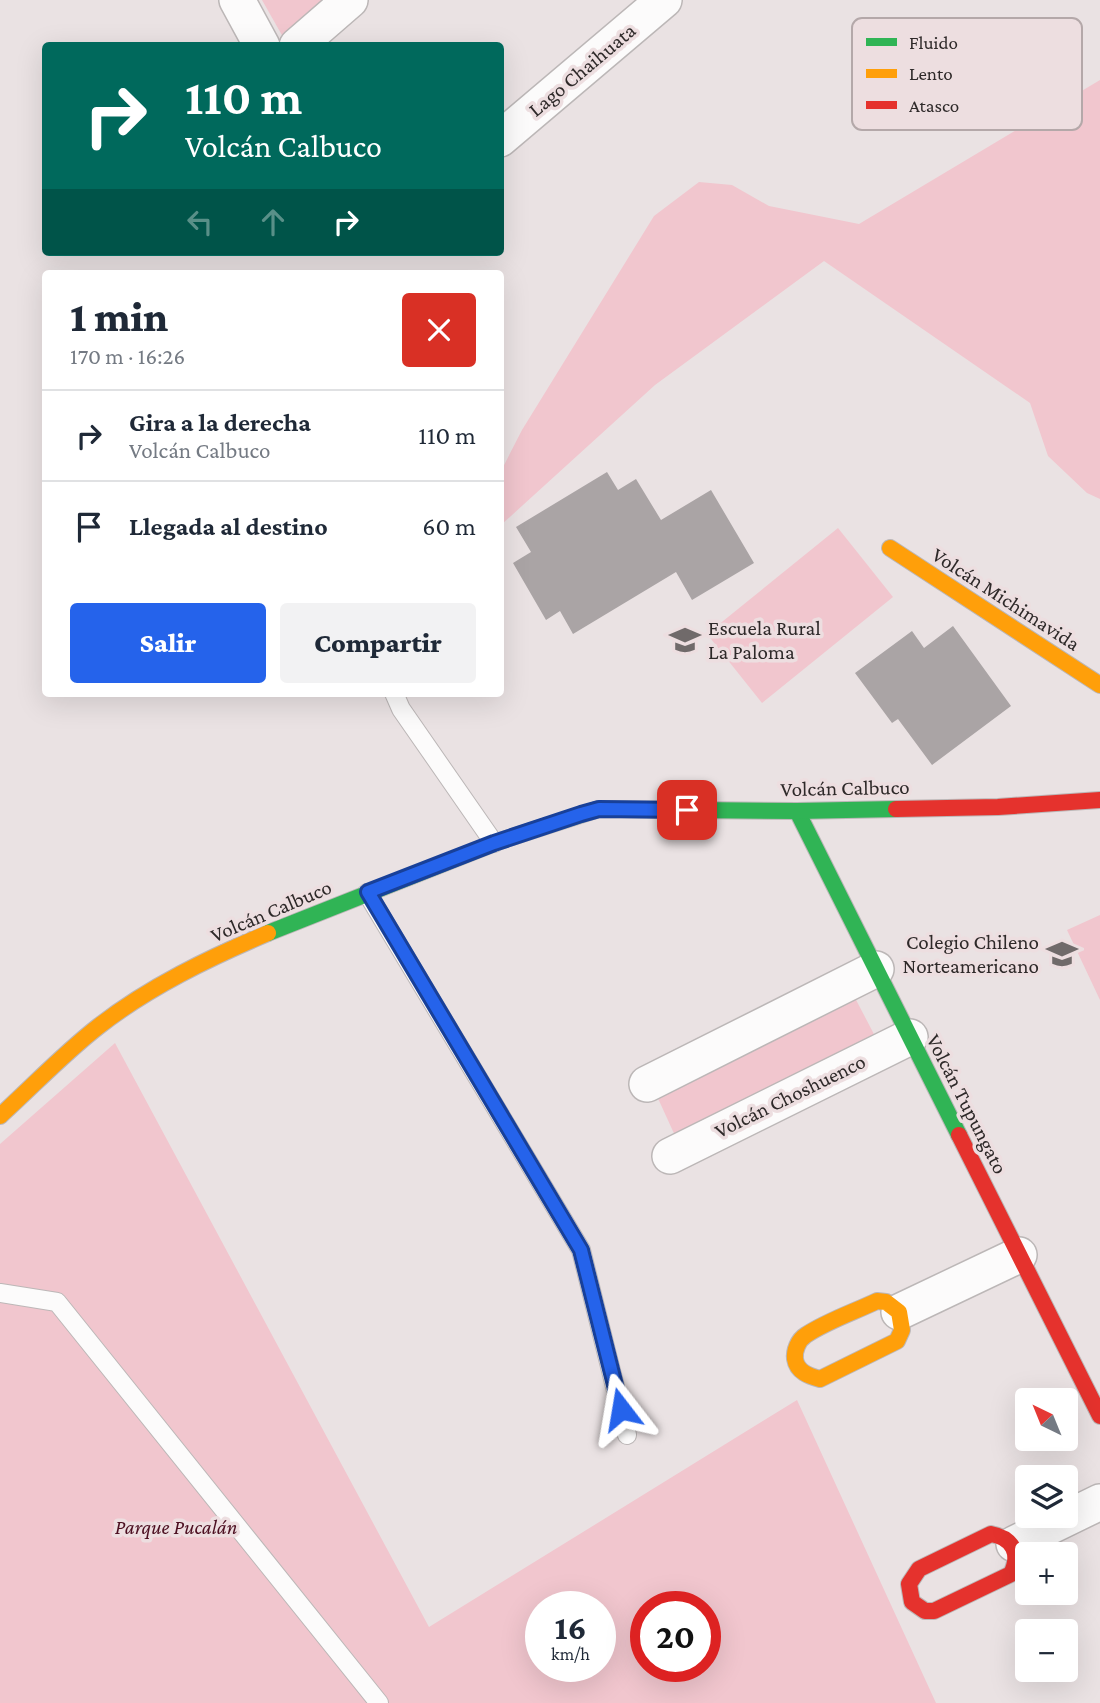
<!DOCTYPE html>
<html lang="es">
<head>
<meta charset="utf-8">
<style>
	:root { --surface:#fff; --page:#f2f2f3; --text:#1f2937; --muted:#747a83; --line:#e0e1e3; --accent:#2563eb }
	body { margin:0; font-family:"Crimson Pro",serif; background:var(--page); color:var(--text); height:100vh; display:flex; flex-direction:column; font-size:26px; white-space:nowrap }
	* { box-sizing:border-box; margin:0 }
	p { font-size:23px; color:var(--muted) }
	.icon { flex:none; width:38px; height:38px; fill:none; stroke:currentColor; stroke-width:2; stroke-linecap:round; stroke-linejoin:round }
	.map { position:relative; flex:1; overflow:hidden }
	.side { position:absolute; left:42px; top:270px; width:462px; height:427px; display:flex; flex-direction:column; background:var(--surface); border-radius:7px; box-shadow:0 7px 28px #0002 }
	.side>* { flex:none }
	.top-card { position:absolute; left:42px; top:42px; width:462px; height:214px; border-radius:7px; box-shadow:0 7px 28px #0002; background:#00695c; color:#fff; overflow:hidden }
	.needle { width:46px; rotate:317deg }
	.tools { position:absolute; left:1015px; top:1388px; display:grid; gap:14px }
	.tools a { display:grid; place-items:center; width:63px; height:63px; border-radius:7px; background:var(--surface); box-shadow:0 7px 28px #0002; font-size:35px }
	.speed { position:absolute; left:525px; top:1591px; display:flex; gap:14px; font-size:35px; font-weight:700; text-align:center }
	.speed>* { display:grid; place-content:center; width:91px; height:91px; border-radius:50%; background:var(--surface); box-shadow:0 7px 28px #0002; line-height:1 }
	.speed small { font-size:18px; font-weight:400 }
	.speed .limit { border:10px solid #d22; background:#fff; color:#111 }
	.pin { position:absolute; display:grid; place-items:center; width:60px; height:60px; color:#fff; margin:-30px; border-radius:14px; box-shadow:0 4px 10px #0006 }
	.me { position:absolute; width:77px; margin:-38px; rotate:346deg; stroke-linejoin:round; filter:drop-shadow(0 0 5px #0008) }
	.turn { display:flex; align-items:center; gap:24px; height:147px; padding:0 28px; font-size:32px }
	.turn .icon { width:91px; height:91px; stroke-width:2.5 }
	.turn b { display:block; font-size:49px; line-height:60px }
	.lanes { display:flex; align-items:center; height:66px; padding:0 28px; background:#0003; justify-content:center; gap:35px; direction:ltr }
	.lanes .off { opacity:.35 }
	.round { display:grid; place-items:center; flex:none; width:74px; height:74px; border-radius:7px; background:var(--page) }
	.summary { display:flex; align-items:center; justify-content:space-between; height:119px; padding:0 28px }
	h1 { font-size:42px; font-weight:800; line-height:52px }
	.action { display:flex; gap:14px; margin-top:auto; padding:14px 28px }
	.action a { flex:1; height:80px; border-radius:7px; background:var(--accent); color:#fff; font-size:28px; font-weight:800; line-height:80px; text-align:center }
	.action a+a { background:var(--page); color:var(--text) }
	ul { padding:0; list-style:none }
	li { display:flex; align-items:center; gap:21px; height:91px; padding:0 28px; border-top:2px solid var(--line) }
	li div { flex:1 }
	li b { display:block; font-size:26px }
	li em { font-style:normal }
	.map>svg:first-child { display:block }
</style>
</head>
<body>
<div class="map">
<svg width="1100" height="1703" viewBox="0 0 1100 1703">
	<rect width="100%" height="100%" fill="#eae2e3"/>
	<g fill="#f1c6ce" fill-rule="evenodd">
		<path d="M 262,0 L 327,0 L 283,37 Z"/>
		<path d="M 1100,80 L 1100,499 L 1087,493 L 1048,456 L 1030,403 L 824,261 L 655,385 L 501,525 L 501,471 L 522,430 L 654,216 L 699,182 L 732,185 L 769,206 L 859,224 Z"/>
		<path d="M 838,528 L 893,597 L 762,703 L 707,634 Z"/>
		<path d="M 1100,915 L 1100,1000 L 1067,930 Z"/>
		<path d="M 854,996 L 876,1038 L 677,1140 L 656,1094 Z"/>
		<path d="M 115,1043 L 429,1627 L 797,1400 L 936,1703 L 0,1703 L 0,1144 ZM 541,1606 L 600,1606 L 600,1666 L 541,1666 ZM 646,1606 L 705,1606 L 705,1666 L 646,1666 Z"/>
	</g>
	<g fill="#aaa4a5">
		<path d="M 607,472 L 618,490 L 636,479 L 661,520 L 711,490 L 754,563 L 692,600 L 676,572 L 573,634 L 560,611 L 546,620 L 513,563 L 531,552 L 516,527 Z"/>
		<path d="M 953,626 L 1011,706 L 932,765 L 898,719 L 892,723 L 855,673 L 912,631 L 924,648 Z"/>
	</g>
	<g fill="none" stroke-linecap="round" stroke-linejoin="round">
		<defs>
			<g id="lane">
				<path d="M 394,693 L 401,709 L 494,843"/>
				<path d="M 367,893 L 581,1250 L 627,1435"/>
				<path d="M 0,1293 L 57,1302 L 379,1703"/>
			</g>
			<g id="street">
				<path d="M 237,0 L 262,46"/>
				<path d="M 297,46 L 350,0"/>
				<path d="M 500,139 L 664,0"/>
				<path d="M 647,1084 L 876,969"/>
				<path d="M 670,1156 L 910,1037"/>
				<path d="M 899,1312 L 1019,1255"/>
				<path d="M 1014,1544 L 1100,1502"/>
			</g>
			<g id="fast">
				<path d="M 797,811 L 959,1135"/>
				<path d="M 268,933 L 503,840 L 599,809 L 797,811 L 896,809"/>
			</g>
			<g id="slow">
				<path d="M 890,548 L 1100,685"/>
				<path d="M 0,1116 C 33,1086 64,1053 99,1026 C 149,987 209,958 268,933"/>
				<path d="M 877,1301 L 886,1302 L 899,1312 L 902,1330 L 897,1341 L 820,1379 C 809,1376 797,1372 795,1359 C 794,1351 798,1340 806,1335 C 827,1321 854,1312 877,1301 Z"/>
			</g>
			<g id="jam">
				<path d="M 896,809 L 998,807 L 1100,800"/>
				<path d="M 959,1135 L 1100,1416"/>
				<path d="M 991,1534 C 1013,1538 1021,1554 1011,1574 L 934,1611 L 925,1611 L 912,1602 L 909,1584 L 919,1569 Z"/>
			</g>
		</defs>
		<use href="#lane" stroke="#bcb7b7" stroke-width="20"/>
		<use href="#street" stroke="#bcb7b7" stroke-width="38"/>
		<use href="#fast" stroke="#bcb7b7" stroke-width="18"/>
		<use href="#slow" stroke="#bcb7b7" stroke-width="18"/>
		<use href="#jam" stroke="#bcb7b7" stroke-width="18"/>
		<use href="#lane" stroke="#fcfbfb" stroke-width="18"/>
		<use href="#street" stroke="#fcfbfb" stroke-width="35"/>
		<use href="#fast" stroke="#30b455" stroke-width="16"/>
		<use href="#slow" stroke="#ff9f0a" stroke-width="16"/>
		<use href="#jam" stroke="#e5322d" stroke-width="16"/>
	</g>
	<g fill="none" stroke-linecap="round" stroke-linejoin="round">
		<defs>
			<path id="route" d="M 621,1409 L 581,1250 L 368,892 L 494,843 L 581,814 L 599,809 L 687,810"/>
		</defs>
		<use href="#route" stroke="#184099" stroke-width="18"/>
		<use href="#route" stroke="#2563eb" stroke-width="12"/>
	</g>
	<defs>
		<symbol id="school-bare" viewBox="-9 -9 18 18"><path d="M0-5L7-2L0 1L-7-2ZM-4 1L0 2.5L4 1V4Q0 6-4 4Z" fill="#706a6a" stroke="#eddee0" stroke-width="2.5" paint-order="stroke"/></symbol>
	</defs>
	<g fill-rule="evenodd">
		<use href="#school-bare" x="663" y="618" width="44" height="44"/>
		<use href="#school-bare" x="1040" y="932" width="44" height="44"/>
	</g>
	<g text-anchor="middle" stroke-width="7" stroke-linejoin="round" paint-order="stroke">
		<g font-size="21" fill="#2e2929" stroke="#eddee0">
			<text transform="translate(582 70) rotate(-40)" y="7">Lago Chaihuata</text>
			<text transform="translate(1006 599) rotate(33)" y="7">Volcán Michimavida</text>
			<text transform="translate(845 788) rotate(-1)" y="7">Volcán Calbuco</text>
			<text transform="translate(271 911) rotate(-23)" y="7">Volcán Calbuco</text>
			<text transform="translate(790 1096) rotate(-26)" y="7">Volcán Choshuenco</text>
			<text transform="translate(967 1104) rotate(63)" y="7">Volcán Tupungato</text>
		</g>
		<g font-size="21" fill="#2e2929" stroke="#eddee0" text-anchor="start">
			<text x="708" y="635">Escuela Rural<tspan x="708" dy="24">La Paloma</tspan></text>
			<text x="1039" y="949" text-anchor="end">Colegio Chileno<tspan x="1039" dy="24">Norteamericano</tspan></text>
		</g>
		<g font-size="21" font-style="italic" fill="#4c0f21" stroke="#eddee0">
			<text x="176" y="1534">Parque Pucalán</text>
		</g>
	</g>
	<rect x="852" y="18" width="230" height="112" rx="10" fill="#eddee0" stroke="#b4a8a9" stroke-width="2"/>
	<rect x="866" y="38" width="31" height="8" fill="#30b455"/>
	<rect x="866" y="69" width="31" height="9" fill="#ff9f0a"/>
	<rect x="866" y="101" width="31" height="8" fill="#e5322d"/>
	<g font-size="19" fill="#2e2929">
		<text x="909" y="49">Fluido</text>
		<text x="909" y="80">Lento</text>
		<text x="909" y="112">Atasco</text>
	</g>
</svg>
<div class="tools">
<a><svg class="needle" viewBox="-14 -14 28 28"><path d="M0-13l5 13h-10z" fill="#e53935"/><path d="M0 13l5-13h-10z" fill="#747a83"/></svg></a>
<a><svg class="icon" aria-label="layers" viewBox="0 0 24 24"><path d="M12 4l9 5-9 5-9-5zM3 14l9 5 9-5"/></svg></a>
<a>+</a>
<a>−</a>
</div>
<div class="speed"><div>16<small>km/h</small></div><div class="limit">20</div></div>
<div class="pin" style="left:687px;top:810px;background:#d93025"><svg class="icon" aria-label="arrive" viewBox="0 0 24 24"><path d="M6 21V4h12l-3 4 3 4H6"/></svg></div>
<svg class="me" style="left:621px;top:1409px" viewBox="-20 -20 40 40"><path d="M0-17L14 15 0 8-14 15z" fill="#2563eb" stroke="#fff" stroke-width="4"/></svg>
<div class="top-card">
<div class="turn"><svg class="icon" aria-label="right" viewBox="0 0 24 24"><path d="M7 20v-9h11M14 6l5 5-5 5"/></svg><div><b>110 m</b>Volcán Calbuco</div></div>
<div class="lanes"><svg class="icon off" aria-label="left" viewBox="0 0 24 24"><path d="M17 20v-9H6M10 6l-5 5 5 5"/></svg><svg class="icon off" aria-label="ahead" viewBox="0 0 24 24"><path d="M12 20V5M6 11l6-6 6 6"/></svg><svg class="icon" aria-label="right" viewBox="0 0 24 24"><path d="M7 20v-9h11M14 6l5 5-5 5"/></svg></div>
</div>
<section class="side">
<div class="summary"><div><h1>1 min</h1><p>170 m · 16:26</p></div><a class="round" style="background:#d93025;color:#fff"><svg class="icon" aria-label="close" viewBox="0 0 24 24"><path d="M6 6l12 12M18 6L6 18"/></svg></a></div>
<ul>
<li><svg class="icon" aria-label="right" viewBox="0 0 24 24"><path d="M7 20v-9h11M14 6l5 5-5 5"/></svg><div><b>Gira a la derecha</b><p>Volcán Calbuco</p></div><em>110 m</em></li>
<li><svg class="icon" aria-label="arrive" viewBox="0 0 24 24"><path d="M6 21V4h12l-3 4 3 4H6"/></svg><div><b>Llegada al destino</b></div><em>60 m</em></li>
</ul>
<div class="action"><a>Salir</a><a>Compartir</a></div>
</section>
</div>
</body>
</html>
